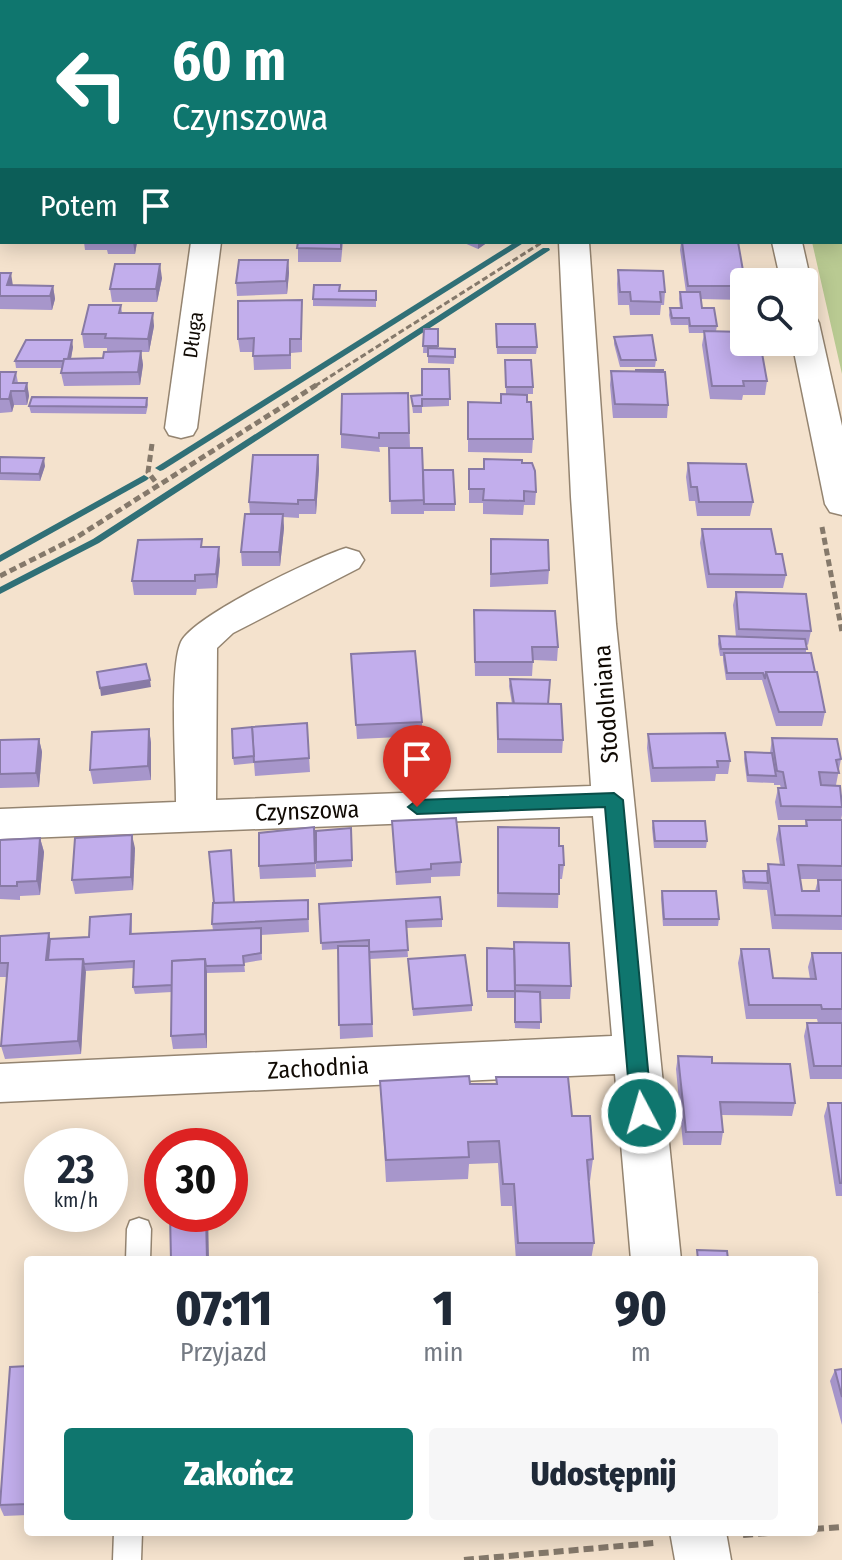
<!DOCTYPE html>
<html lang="pl">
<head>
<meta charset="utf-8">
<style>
	:root { --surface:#fff; --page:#f6f6f7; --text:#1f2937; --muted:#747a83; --accent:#0f766e }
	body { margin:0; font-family:"Fira Sans Condensed",sans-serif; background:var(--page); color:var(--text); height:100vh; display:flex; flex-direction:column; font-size:30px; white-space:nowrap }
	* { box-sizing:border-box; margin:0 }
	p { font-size:26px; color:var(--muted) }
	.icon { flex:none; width:44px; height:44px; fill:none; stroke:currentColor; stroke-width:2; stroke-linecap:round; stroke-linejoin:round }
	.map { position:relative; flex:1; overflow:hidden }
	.details { position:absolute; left:24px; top:1256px; width:794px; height:280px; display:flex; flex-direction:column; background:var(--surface); border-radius:8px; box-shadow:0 4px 20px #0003 }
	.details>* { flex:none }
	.top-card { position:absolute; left:0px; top:0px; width:842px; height:244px; box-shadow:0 4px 20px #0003; background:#0f766e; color:#fff; overflow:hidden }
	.controls { position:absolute; left:730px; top:268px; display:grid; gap:16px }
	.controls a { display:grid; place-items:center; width:88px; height:88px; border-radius:8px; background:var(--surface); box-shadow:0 4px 20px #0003; font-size:40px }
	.speed { position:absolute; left:24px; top:1128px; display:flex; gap:16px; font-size:40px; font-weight:700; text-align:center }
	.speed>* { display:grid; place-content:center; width:104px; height:104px; border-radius:50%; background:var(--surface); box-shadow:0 4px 20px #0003; line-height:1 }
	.speed small { font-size:20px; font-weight:400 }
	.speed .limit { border:12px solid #d22; background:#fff; color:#111 }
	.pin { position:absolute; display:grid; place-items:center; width:68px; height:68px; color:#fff; margin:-82px -34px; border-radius:50% 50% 50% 0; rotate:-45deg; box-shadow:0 0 8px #0007 }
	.pin .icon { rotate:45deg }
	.me { position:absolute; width:88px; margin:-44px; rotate:354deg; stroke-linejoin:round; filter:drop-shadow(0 0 6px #0008) }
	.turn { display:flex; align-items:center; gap:28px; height:168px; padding:0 40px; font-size:36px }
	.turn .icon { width:104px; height:104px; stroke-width:2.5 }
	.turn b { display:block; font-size:56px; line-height:68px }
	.then { display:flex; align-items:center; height:76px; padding:0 40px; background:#0003; gap:16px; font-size:30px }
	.eta { display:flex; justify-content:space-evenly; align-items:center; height:136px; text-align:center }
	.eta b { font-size:48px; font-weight:800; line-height:56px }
	.primary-button { display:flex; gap:16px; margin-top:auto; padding:16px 40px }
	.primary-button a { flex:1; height:92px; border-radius:8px; background:var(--accent); color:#fff; font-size:32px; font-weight:800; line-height:92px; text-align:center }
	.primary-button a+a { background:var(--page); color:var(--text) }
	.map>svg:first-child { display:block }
</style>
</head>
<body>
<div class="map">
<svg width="842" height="1560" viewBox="0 0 842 1560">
	<rect width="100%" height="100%" fill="#f4e2cd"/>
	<path fill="#b9ca92" d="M 772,0 L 842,0 L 842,374 L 812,242 L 840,242 L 840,2 Z"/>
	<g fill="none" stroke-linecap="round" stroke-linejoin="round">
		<g fill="#307077" fill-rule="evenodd">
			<path d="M 515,242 L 525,242 L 163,470 L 160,471 L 155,468 Z"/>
			<path d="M 543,248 L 549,248 L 550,250 L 99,543 L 0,594 L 0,587 L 93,539 Z"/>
			<path d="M 144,475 L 149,478 L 147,480 L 0,562 L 0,555 Z"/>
		</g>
		<defs>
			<g id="service">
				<path d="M 139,1218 L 148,1221 L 151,1229 L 150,1260 L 126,1260 L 127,1229 L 130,1221 Z"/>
				<path d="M 114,1532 L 142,1532 L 141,1560 L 113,1560 Z"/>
			</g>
			<g id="minor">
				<rect x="564" y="0" width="24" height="2"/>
				<rect x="730" y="0" width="24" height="2"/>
				<path d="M 191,242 L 221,242 L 197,428 L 193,435 L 181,438 L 169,435 L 165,428 Z"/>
				<path d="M 559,242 L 589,242 L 616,624 L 681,1260 L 631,1260 L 615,1074 L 0,1102 L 0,1064 L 612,1036 L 593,816 L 0,839 L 0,809 L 176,802 C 176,768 169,668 181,642 C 193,616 316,557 346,548 L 359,552 L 364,560 L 359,568 L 233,633 L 217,648 L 216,800 L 591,786 L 571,497 Z"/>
				<path d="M 772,242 L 802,242 L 811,282 L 807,288 L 804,282 L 781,282 Z"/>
				<path d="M 804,314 L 815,316 L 819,323 L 842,426 L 842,515 L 830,512 L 825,504 L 792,342 L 804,342 Z"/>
				<path d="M 670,1532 L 726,1532 L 731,1560 L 675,1560 Z"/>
			</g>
		</defs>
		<use href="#service" stroke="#948470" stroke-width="3"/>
		<use href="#minor" stroke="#948470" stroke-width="3"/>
		<path stroke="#85796b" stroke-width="3" stroke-dasharray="6 3" stroke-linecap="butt" d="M 315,386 L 541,243"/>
		<g stroke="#85796b" stroke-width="5" stroke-dasharray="7 4" stroke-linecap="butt">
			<path d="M 152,444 L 148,472 L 157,484"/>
			<path d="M 822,527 L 842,632"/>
			<path d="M 0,576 L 77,537 L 318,384"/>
		</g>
		<g stroke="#85796b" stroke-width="6" stroke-dasharray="10 5" stroke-linecap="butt">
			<path d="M 814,1529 L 842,1527"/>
			<path d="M 743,1535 L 781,1532"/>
			<path d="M 464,1560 L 654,1543"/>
		</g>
		<use href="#service" fill="#fff" fill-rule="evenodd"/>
		<use href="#minor" fill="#fff" fill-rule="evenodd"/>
	</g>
	<g fill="#a796cb">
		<rect x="269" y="0" width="47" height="2"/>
		<rect x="401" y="0" width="31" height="2"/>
		<rect x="458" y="0" width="43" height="2"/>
		<rect x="0" y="34" width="2" height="36"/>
		<rect x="0" y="76" width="2" height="25"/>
		<path d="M 84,242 L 137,242 L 135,254 L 108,254 L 107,250 L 85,250 Z"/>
		<path d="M 298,242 L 343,242 L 341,262 L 298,262 Z"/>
		<path d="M 462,242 L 488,242 L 478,249 Z"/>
		<path d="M 619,242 L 643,242 L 643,244 Z"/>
		<path d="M 681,242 L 738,242 L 744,282 L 744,300 L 701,299 L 702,308 L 717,326 L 716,331 L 767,381 L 765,395 L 743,395 L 742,400 L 710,399 L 702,345 L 704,333 L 689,333 L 688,325 L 671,325 L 669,315 L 670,308 L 680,308 L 679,299 L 680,292 L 686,292 L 680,250 Z"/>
		<path d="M 288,260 L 289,273 L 287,294 L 237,296 L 236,283 Z"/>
		<path d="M 618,270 L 665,292 L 664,305 L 661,305 L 660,315 L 630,315 L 629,305 L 618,305 L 617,284 Z"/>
		<path d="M 0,273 L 13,285 L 53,286 L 55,299 L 52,310 L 0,309 Z"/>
		<path d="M 162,278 L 157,302 L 112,302 L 110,289 Z"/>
		<path d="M 339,291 L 376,298 L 376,307 L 313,306 L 313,299 Z"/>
		<path d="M 121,305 L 122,313 L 154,326 L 149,352 L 141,352 L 143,365 L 140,385 L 64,386 L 61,373 L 62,368 L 16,368 L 15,361 L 73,347 L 71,359 L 103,358 L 107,352 L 107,348 L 84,348 L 82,334 Z"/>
		<path d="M 302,313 L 302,352 L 291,353 L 291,369 L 254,370 L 253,352 L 240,352 L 238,339 Z"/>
		<path d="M 424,329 L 438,329 L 438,348 L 455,349 L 454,364 L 428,363 L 428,353 L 423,353 Z"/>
		<path d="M 496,331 L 537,347 L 536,354 L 497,354 Z"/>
		<path d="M 614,337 L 656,360 L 655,367 L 620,367 L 614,344 Z"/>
		<path d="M 505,360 L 533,387 L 533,394 L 506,394 Z"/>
		<path d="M 449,369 L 449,406 L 422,407 L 422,413 L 413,413 L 411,396 L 422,395 Z"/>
		<path d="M 611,371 L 668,405 L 667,418 L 613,418 L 610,385 Z"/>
		<path d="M 0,372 L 16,372 L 18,383 L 27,383 L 29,396 L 27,405 L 14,405 L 12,412 L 0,413 Z"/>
		<path d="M 408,393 L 410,447 L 379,447 L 380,452 L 341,448 L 341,434 Z"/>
		<path d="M 147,398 L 148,405 L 146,414 L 31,413 L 29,406 Z"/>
		<path d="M 468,402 L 527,402 L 533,439 L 532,453 L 468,452 Z"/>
		<path d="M 389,448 L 423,470 L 455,504 L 455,511 L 424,511 L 424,514 L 391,514 Z"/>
		<path d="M 318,455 L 319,469 L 316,514 L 299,514 L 299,518 L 283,517 L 284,528 L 280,566 L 242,566 L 241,552 L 250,514 L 249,502 Z"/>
		<path d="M 0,457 L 45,466 L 40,481 L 0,480 Z"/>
		<path d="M 522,463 L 536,492 L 535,505 L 524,505 L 523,515 L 483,514 L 483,503 L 469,503 L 469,469 L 484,469 Z"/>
		<path d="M 688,463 L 753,502 L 750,516 L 697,516 L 695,501 L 689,501 L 686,477 Z"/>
		<path d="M 702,529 L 776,554 L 786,575 L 783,588 L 707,588 L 700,543 Z"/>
		<path d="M 491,539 L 549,570 L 548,584 L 490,587 Z"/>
		<path d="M 203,547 L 220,560 L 217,588 L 197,589 L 196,595 L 134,595 L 132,581 Z"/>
		<path d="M 736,592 L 811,631 L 808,645 L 806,644 L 806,653 L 825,712 L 822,726 L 776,726 L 762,680 L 726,680 L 723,660 L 723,656 L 720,656 L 718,644 L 719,636 L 736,637 L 733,605 Z"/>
		<path d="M 474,624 L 558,647 L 557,661 L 533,660 L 532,676 L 475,676 Z"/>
		<path d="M 352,668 L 422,722 L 422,736 L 357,739 Z"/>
		<path d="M 510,679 L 548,704 L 563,740 L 562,753 L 497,753 L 497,703 L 512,704 L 509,686 Z"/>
		<path d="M 307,723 L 310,772 L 255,776 L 254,763 L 234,765 L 233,758 Z"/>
		<path d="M 149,729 L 151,743 L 151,780 L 93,784 L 90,770 Z"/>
		<path d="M 648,734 L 730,761 L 728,774 L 716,774 L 715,781 L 651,782 L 647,748 Z"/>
		<path d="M 772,738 L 841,759 L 836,785 L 842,796 L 842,815 L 841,820 L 842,820 L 842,879 L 800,879 L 802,891 L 815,891 L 818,880 L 842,880 L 842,930 L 772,929 L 767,890 L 743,889 L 742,878 L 743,871 L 767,871 L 768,864 L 780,865 L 776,839 L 779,826 L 805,826 L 806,820 L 778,820 L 775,802 L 778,788 L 781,788 L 780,785 L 774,785 L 774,783 L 747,782 L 744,759 L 745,752 L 770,753 Z"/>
		<path d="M 39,739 L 42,752 L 39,787 L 0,788 L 0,740 Z"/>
		<path d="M 392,821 L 461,862 L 460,876 L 431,877 L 431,883 L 396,885 Z"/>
		<path d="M 653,821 L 707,841 L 706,848 L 654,848 L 652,828 Z"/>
		<path d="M 314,827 L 316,877 L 260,879 L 259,866 Z"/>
		<path d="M 351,828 L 352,867 L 316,869 L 316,831 Z"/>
		<path d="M 40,838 L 44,852 L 40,895 L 20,896 L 20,900 L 0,899 L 0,840 Z"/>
		<path d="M 498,840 L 559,846 L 564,865 L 562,879 L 559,879 L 558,908 L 497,907 Z"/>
		<path d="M 135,848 L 133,890 L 75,894 L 72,880 Z"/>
		<path d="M 662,891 L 719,919 L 718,926 L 663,926 L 661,898 Z"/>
		<path d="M 308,900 L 309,932 L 261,935 L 262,960 L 244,963 L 245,972 L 207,973 L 207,1048 L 173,1049 L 171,1036 L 172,992 L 135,994 L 133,987 L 134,968 L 85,971 L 81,1054 L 5,1059 L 1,1046 L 7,977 L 0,977 L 0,936 L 50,939 L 89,937 L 131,914 L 132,921 L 132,934 L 213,930 L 212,924 L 234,903 Z"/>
		<path d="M 319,904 L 442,919 L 442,927 L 406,928 L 408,957 L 370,959 L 373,1037 L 340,1039 L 338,949 L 322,950 Z"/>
		<path d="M 487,948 L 571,986 L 570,999 L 540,999 L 540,1029 L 515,1028 L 514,998 L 487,998 Z"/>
		<path d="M 741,949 L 773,978 L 810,979 L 808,967 L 812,953 L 842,953 L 842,1023 L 818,1023 L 817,1019 L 746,1019 L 738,963 Z"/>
		<path d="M 408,959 L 472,1005 L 472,1011 L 413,1016 Z"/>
		<path d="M 807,1023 L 842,1023 L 842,1079 L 810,1079 L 804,1036 Z"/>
		<path d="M 678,1056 L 712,1063 L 795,1103 L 792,1116 L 722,1115 L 723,1132 L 721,1145 L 683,1145 L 676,1069 Z"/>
		<path d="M 496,1077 L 572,1116 L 593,1159 L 590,1181 L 589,1181 L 594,1243 L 591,1260 L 516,1260 L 512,1206 L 501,1206 L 498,1163 L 469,1164 L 468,1179 L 386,1182 L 380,1081 L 496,1084 Z"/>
		<path d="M 828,1103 L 842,1103 L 842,1196 L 836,1196 L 824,1116 Z"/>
		<path d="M 28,1366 L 28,1515 L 4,1516 L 0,1507 L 0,1495 Z"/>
		<path d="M 842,1369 L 842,1425 L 830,1381 L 835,1370 Z"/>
	</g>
	<g fill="#887aa5">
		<path d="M 133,242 L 137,242 L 135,254 Z"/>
		<path d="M 478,242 L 488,242 L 478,249 Z"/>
		<path d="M 288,260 L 289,273 L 287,294 L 286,281 Z"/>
		<path d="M 160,264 L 162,278 L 157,302 L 156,289 Z"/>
		<path d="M 11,273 L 13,286 L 7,285 Z"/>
		<path d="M 53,286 L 55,299 L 52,310 L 50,296 Z"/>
		<path d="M 153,313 L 154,326 L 149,352 L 148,339 Z"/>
		<path d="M 72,340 L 73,347 L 69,368 L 68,361 Z"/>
		<path d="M 141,351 L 143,365 L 140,385 L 138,372 Z"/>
		<path d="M 27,383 L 29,396 L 27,405 L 25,391 Z"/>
		<path d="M 11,391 L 14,405 L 12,412 L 9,399 Z"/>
		<path d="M 318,455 L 319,469 L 316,514 L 315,500 Z"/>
		<path d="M 44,458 L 45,466 L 40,481 L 39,474 Z"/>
		<path d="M 283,514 L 284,528 L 280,566 L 279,552 Z"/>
		<path d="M 219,547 L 220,560 L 217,588 L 216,574 Z"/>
		<path d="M 150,680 L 151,687 L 101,696 L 100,688 Z"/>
		<path d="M 149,729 L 151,743 L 151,780 L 148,766 Z"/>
		<path d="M 39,739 L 42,752 L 39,787 L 36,773 Z"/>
		<path d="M 132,835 L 135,848 L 133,890 L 131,877 Z"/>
		<path d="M 40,838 L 44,852 L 40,895 L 37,881 Z"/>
		<path d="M 49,933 L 52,946 L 50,967 L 46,960 Z"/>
		<path d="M 83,959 L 86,972 L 81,1054 L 78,1041 Z"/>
		<path d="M 205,959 L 207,972 L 207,1048 L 205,1034 Z"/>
		<path d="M 206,1214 L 208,1214 L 209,1260 L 207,1260 Z"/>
	</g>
	<g fill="#c2aeec" stroke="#887aa5" stroke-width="2">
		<rect x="611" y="0" width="42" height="2"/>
		<rect x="653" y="0" width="16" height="2"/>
		<rect x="0" y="34" width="2" height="18"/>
		<rect x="0" y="76" width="2" height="12"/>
		<rect x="0" y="176" width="2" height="22"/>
		<rect x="0" y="205" width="2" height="11"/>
		<path d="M 298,242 L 341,242 L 341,249 L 297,248 Z"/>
		<path d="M 682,242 L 738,242 L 745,282 L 744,282 L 744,286 L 688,286 Z"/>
		<path d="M 239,260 L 288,260 L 286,281 L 236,283 Z"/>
		<path d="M 115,264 L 160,264 L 156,289 L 110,289 Z"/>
		<path d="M 618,270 L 663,271 L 665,292 L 660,292 L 661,302 L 631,301 L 630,292 L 620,292 Z"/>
		<path d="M 0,273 L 11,273 L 7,285 L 53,286 L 50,296 L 0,296 Z"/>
		<path d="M 314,285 L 340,285 L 339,291 L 376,291 L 376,300 L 313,299 Z"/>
		<path d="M 680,292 L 700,292 L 702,308 L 714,308 L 717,326 L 690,326 L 689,318 L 672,318 L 670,308 L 682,308 Z"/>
		<path d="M 302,300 L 301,339 L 290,339 L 290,355 L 253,356 L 254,338 L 238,339 L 238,301 Z"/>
		<path d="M 89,305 L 121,305 L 119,313 L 153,313 L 148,339 L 105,338 L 106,334 L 82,334 Z"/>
		<path d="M 496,324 L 535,324 L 537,347 L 497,347 Z"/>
		<path d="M 424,329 L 438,329 L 438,346 L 423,346 Z"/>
		<path d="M 704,331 L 744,332 L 744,342 L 760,342 L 767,381 L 743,381 L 744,386 L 712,386 Z"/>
		<path d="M 652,335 L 656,360 L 621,360 L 614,337 Z"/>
		<path d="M 26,340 L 72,340 L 68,359 L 64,359 L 64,361 L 15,361 Z"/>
		<path d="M 428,348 L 455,349 L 455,357 L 428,356 Z"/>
		<path d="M 141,351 L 138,372 L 61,373 L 64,359 L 103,358 L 104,352 Z"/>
		<path d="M 505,360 L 531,360 L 533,387 L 506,387 Z"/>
		<path d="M 422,369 L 449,369 L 450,399 L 422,399 L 422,406 L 413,406 L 411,396 L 422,395 Z"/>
		<rect x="636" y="370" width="27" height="2"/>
		<path d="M 611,371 L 665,372 L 668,405 L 615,404 Z"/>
		<path d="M 0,372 L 16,372 L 13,383 L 27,383 L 25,391 L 11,391 L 9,399 L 0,399 Z"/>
		<path d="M 408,393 L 409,433 L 379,433 L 379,438 L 341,434 L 342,394 Z"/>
		<path d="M 501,394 L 527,395 L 527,402 L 531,402 L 533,439 L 468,439 L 468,402 L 501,403 Z"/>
		<path d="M 32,397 L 147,398 L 146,407 L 29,406 Z"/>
		<path d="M 389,448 L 422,448 L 424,500 L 390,501 Z"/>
		<path d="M 253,455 L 318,455 L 315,500 L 298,500 L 298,504 L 249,502 Z"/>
		<path d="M 0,457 L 44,458 L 39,474 L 0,473 Z"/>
		<path d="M 484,459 L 522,460 L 522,463 L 532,463 L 535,471 L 536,492 L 524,491 L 524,501 L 483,500 L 484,489 L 469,489 L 469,469 L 484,469 Z"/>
		<path d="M 688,463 L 746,464 L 753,502 L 699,502 L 697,487 L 691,487 Z"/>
		<path d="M 423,470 L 453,470 L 455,504 L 424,504 Z"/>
		<path d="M 245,514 L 283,514 L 279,552 L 241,552 Z"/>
		<path d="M 702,529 L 771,529 L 776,554 L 782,554 L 786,575 L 709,574 Z"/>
		<path d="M 202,539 L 201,547 L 219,547 L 216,574 L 195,575 L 195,581 L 132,581 L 138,540 Z"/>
		<path d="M 491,539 L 548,540 L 549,570 L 491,574 Z"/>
		<path d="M 736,592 L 806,594 L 811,631 L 739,629 Z"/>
		<path d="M 474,610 L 555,611 L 558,647 L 532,647 L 533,662 L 475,662 Z"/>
		<path d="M 719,636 L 805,639 L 807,649 L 721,649 Z"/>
		<path d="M 415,651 L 422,722 L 356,725 L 351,654 Z"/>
		<path d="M 724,653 L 811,653 L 815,672 L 766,672 L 765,679 L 763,673 L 727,673 Z"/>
		<path d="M 146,664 L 150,680 L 100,688 L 97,672 Z"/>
		<path d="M 766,672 L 817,672 L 825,712 L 779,712 Z"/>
		<path d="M 510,679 L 550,680 L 548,704 L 514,704 Z"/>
		<path d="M 497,703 L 561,704 L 563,740 L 498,739 Z"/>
		<path d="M 307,723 L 309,758 L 254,762 L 252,727 Z"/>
		<path d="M 252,727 L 254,756 L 233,758 L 232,729 Z"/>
		<path d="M 149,729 L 148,766 L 90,770 L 92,732 Z"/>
		<path d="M 725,733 L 730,761 L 717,761 L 718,767 L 653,768 L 648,734 Z"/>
		<path d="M 772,738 L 837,739 L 841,759 L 836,760 L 839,773 L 819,772 L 821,785 L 840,786 L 842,807 L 781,806 L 778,788 L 786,788 L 783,772 L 777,771 Z"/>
		<path d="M 39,739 L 36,773 L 0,774 L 0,740 Z"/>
		<path d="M 745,752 L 772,753 L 776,776 L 748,775 Z"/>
		<path d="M 456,818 L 461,862 L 431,864 L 431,869 L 396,872 L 392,821 Z"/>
		<path d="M 806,820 L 842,820 L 842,866 L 798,865 L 802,891 L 819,891 L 818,880 L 842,880 L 842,916 L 775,915 L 768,864 L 784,865 L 779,826 L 807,826 Z"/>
		<path d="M 653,821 L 705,821 L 707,841 L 655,841 Z"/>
		<path d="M 314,827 L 315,863 L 259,866 L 259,833 Z"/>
		<path d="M 498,827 L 559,828 L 559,846 L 563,846 L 564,865 L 559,865 L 559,894 L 498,893 Z"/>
		<path d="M 351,828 L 352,860 L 316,862 L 316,831 Z"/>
		<path d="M 132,835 L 131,877 L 72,880 L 75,838 Z"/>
		<path d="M 40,838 L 37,881 L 17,882 L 17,886 L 0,886 L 0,840 Z"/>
		<path d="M 231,850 L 234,903 L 214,903 L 209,852 Z"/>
		<path d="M 743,871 L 767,871 L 768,883 L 745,882 Z"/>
		<path d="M 662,891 L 716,891 L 719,919 L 664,919 Z"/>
		<path d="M 440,897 L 442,919 L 406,921 L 408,950 L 369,952 L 369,940 L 321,943 L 319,904 Z"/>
		<path d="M 308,900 L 308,919 L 212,924 L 213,903 Z"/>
		<path d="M 131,914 L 130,934 L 261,928 L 261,953 L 243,956 L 244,965 L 206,966 L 205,959 L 172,961 L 172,985 L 133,987 L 134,961 L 84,964 L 83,959 L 48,960 L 50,939 L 89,937 L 90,917 Z"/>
		<path d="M 49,933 L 46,960 L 83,959 L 78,1041 L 1,1046 L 8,963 L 0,963 L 0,936 Z"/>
		<path d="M 514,942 L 569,943 L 571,986 L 515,985 Z"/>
		<path d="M 338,946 L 369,946 L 372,1024 L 339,1025 Z"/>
		<path d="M 487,948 L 514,949 L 515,991 L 487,991 Z"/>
		<path d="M 741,949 L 769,949 L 773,978 L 816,979 L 812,953 L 842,953 L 842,1009 L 822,1009 L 821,1005 L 749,1005 Z"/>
		<path d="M 465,955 L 472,1005 L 413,1009 L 408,959 Z"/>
		<path d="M 205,959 L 205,1034 L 171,1036 L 172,961 Z"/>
		<path d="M 515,991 L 540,992 L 541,1022 L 515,1022 Z"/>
		<path d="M 807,1023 L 842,1023 L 842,1066 L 814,1066 Z"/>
		<path d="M 678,1056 L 712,1057 L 712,1063 L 790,1064 L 795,1103 L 720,1102 L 723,1132 L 686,1132 Z"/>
		<path d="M 469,1076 L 470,1084 L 497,1084 L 496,1077 L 568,1077 L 572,1116 L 590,1116 L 593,1159 L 587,1160 L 594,1243 L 518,1243 L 514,1184 L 503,1184 L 499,1141 L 468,1142 L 469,1157 L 386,1160 L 380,1081 Z"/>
		<path d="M 828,1103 L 842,1103 L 842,1183 L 840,1183 Z"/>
		<path d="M 170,1214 L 206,1214 L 207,1260 L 250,1258 L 250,1260 L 171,1260 Z"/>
		<path d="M 697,1250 L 727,1251 L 728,1259 L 766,1260 L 698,1260 Z"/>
		<path d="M 814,1277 L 817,1292 L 814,1292 Z"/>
		<path d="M 28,1366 L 28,1504 L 0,1505 L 10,1367 Z"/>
		<path d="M 842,1369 L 842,1397 L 835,1370 Z"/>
	</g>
	<path fill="#0f766e" stroke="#0a4d48" stroke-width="2" d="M 614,793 L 623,800 L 652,1113 L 649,1119 L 634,1119 L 631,1113 L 605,807 L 417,814 L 408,807 L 417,800 Z"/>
	<g text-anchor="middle" stroke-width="6" stroke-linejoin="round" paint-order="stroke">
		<g font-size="20" fill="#100a04" stroke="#fff">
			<text transform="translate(193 335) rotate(-82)" y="7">Długa</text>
		</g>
		<g font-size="24" fill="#100a04" stroke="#fff">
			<text transform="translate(606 704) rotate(-94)" y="8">Stodolniana</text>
			<text transform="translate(307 811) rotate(-2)" y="8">Czynszowa</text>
			<text transform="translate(318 1068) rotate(-3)" y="8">Zachodnia</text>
		</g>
	</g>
</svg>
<div class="controls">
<a><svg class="icon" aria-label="search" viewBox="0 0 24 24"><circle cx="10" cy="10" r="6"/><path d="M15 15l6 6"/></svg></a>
</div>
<div class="speed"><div>23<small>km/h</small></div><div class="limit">30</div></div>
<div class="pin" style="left:417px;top:807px;background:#d93025"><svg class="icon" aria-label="arrive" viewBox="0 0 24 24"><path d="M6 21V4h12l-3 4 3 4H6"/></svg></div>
<svg class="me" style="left:642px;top:1113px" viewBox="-20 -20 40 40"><circle r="17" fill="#0f766e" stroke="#fff" stroke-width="3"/><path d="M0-11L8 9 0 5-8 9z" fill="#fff"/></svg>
<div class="top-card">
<div class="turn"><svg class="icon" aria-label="left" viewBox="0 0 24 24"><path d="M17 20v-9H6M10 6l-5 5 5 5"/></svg><div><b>60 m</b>Czynszowa</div></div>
<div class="then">Potem<svg class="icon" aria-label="arrive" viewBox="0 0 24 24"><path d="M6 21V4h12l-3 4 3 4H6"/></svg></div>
</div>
<section class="details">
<div class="eta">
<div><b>07:11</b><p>Przyjazd</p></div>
<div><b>1</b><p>min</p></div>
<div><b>90</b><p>m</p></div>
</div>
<div class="primary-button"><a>Zakończ</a><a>Udostępnij</a></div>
</section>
</div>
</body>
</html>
